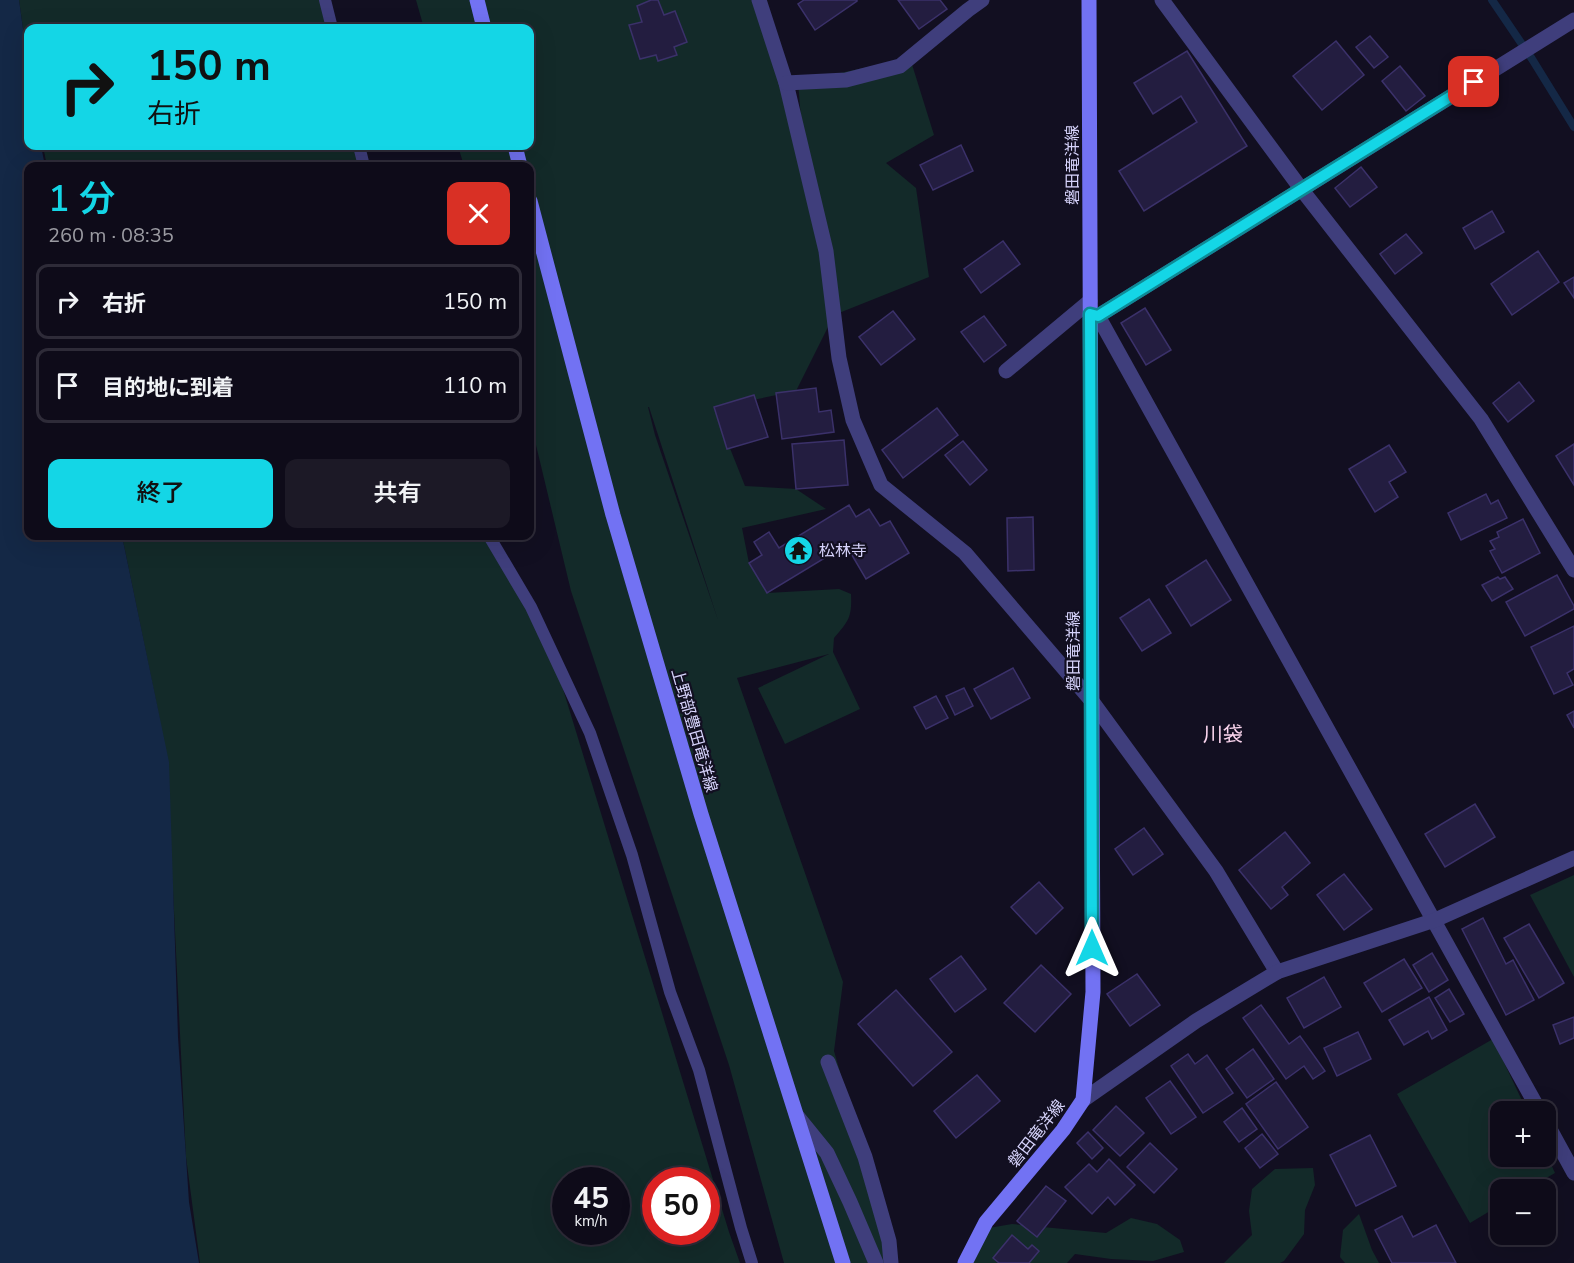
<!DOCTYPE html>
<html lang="ja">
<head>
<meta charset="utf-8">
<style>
	:root { --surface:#0e0b19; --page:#1c1926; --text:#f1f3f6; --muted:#9b9ba2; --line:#2e2b38; --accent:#14d6e6 }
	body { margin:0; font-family:"Nunito Sans","Noto Sans JP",sans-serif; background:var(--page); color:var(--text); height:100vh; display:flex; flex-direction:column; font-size:22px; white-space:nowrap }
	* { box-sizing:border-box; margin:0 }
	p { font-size:20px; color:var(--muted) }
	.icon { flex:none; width:33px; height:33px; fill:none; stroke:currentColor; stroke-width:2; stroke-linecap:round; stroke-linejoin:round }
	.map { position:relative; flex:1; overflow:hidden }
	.panel { position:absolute; left:24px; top:162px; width:510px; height:378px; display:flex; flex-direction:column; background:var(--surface); border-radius:12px; box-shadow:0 6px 24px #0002,0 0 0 2px var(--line) }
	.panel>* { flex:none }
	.hud { position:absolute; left:24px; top:24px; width:510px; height:126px; border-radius:12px; box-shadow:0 6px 24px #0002,0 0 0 2px var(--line); background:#14d6e6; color:#111; overflow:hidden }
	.controls { position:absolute; left:1490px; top:1101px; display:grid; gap:12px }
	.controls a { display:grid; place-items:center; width:66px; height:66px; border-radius:12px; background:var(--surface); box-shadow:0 6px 24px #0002,0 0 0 2px var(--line); font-size:30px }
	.speed { position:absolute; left:552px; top:1167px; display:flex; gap:12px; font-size:30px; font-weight:700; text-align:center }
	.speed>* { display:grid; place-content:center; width:78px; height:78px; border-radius:50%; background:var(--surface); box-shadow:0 6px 24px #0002,0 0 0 2px var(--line); line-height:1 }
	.speed small { font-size:15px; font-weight:400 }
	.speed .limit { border:9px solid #d22; background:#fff; color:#111 }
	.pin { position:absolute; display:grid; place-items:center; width:51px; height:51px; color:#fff; margin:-26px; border-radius:12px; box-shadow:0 3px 9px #0006 }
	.me { position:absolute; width:66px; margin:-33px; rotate:0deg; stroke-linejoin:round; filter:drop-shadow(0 0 4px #0008) }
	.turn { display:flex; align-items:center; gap:21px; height:126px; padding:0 24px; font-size:27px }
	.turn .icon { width:78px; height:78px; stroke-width:2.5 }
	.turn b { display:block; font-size:42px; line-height:51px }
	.round { display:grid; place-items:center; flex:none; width:63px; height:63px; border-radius:12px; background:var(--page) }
	.overview { display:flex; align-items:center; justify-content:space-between; height:102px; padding:0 24px }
	h1 { font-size:36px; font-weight:600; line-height:45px; color:var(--accent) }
	.button { display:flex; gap:12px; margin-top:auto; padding:12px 24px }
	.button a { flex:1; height:69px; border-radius:12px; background:var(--accent); color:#111; font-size:24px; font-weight:600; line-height:69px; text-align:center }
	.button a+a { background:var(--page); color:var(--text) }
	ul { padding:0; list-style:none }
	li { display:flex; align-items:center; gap:18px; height:75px; margin:0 12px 9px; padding:0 12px; border:3px solid var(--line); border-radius:12px }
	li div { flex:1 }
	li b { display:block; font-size:22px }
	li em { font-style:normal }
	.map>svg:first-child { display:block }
</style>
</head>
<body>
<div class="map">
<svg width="1574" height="1263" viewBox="0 0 1574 1263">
	<rect width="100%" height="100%" fill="#120f21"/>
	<g fill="#132a29" fill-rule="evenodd">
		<path d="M 19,0 L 321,0 L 328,28 L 28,28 L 28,65 Z"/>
		<path d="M 416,0 L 759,0 L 804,155 L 798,82 L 910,58 L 934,135 L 886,163 L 916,188 L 929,277 L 834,315 L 796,391 L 714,408 L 745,486 L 796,489 L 826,509 L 742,528 L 749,563 L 767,593 L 839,589 L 851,594 C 852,617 849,621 834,638 L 833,652 L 860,709 L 785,744 L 758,688 L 829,654 L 737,678 L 843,982 L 834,1051 L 895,1263 L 784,1263 L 729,1065 L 571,591 L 530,420 L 530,166 L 464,166 L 458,146 L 530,146 L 530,28 L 424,28 ZM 648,407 L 649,407 L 718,620 L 655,435 Z"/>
		<path d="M 43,146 L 359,146 L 365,166 L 47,166 Z"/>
		<path d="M 122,536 L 488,536 L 552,653 L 729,1232 L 740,1263 L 200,1263 L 186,1157 L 173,890 L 159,716 ZM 566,1180 L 616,1180 L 616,1232 L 566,1232 ZM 656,1180 L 706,1180 L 706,1232 L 656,1232 Z"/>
		<path d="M 1574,875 L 1574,977 L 1530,895 Z"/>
		<path d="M 1493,1039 L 1527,1111 L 1500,1112 L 1500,1156 L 1545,1156 L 1545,1151 L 1555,1173 L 1527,1189 L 1500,1190 L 1500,1205 L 1470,1223 L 1397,1094 Z"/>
		<path d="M 1313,1168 L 1315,1185 L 1305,1210 L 1304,1234 L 1284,1261 L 1280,1263 L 1224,1263 L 1252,1235 L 1249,1211 L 1252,1189 L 1275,1169 Z"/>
		<path d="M 1359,1214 L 1372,1250 L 1379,1263 L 1345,1263 L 1340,1257 L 1343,1230 Z"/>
		<path d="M 1131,1218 L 1157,1224 L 1180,1240 L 1184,1252 L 1153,1261 L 1111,1259 L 1075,1254 L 1067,1263 L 965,1263 L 983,1229 L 1012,1224 L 1106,1233 Z"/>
	</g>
	<path fill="#142846" d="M 0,0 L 19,0 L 28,65 L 28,146 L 41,146 L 45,166 L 28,166 L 28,536 L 122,536 L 169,762 L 178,1037 L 189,1202 L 199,1263 L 0,1263 Z"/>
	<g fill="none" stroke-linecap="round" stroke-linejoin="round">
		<path stroke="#142846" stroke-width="8" d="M 1492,0 L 1532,59 L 1574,127"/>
	</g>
	<g fill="#231d40" stroke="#3b316a" stroke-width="1.5">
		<path d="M 651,0 L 658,0 L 664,15 L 675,11 L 687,42 L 674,47 L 677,55 L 658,61 L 656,55 L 640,59 L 629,25 L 642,22 L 637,6 Z"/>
		<path d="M 804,0 L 857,0 L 857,1 L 815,30 L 798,4 Z"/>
		<path d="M 898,0 L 940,0 L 947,9 L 919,29 Z"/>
		<path d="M 1370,36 L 1388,57 L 1374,68 L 1356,47 Z"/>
		<path d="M 1336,41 L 1364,75 L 1322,110 L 1293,76 Z"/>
		<path d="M 1187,51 L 1247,146 L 1144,211 L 1119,171 L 1197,122 L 1181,96 L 1153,114 L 1134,83 Z"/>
		<path d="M 1400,66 L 1425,96 L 1406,111 L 1382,81 Z"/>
		<path d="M 961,145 L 973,171 L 933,190 L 920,165 Z"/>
		<path d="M 1361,167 L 1377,187 L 1350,207 L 1335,188 Z"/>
		<path d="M 1492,211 L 1504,232 L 1475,249 L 1463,228 Z"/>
		<path d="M 1406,234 L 1422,253 L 1395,274 L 1380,254 Z"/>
		<path d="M 1003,241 L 1020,264 L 981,293 L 964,269 Z"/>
		<path d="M 1538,251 L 1559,282 L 1512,315 L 1491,284 Z"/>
		<path d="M 1574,277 L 1574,298 L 1564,283 Z"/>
		<path d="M 1145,308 L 1171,350 L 1146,365 L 1121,323 Z"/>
		<path d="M 893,311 L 915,339 L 881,365 L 859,337 Z"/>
		<path d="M 984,316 L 1006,345 L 984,362 L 961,332 Z"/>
		<path d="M 1519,382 L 1534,401 L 1508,422 L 1493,403 Z"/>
		<path d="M 816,388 L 819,412 L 831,410 L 834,432 L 782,439 L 776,393 Z"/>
		<path d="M 754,395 L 768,437 L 727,449 L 714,407 Z"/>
		<path d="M 937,408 L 958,435 L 903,478 L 882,450 Z"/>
		<path d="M 844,440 L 848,485 L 796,489 L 792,444 Z"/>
		<path d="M 963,441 L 987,470 L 970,485 L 945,455 Z"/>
		<path d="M 1574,444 L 1574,485 L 1556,456 Z"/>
		<path d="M 1389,445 L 1406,472 L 1389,482 L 1398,497 L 1375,512 L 1349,469 Z"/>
		<path d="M 1486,494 L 1491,504 L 1498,500 L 1507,518 L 1461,540 L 1448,513 Z"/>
		<path d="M 849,505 L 856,517 L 869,509 L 880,526 L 890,521 L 909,553 L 866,579 L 846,545 L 767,593 L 749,563 L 762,555 L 754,542 L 769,532 L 779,548 Z"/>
		<path d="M 1033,517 L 1034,570 L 1008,571 L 1007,518 Z"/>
		<path d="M 1523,519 L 1540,553 L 1502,573 L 1490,551 L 1495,549 L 1490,541 L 1499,537 L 1497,532 Z"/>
		<path d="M 1206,560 L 1231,600 L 1191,626 L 1166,586 Z"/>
		<path d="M 1557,575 L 1574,606 L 1574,609 L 1525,636 L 1506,602 Z"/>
		<path d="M 1498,577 L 1500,579 L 1505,577 L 1513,589 L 1492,601 L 1482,585 Z"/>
		<path d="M 1149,599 L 1171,633 L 1142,651 L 1120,618 Z"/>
		<path d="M 1574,626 L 1574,669 L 1567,673 L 1573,685 L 1554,694 L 1531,647 Z"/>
		<path d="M 1013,668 L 1030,698 L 991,719 L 974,689 Z"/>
		<path d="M 964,688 L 973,706 L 955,715 L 946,696 Z"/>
		<path d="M 936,696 L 948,718 L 926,729 L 914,707 Z"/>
		<path d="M 1574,711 L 1574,728 L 1567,715 Z"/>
		<path d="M 1475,804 L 1495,837 L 1445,867 L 1425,834 Z"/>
		<path d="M 1144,828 L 1163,854 L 1133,875 L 1115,849 Z"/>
		<path d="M 1285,832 L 1310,863 L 1282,887 L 1288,895 L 1271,909 L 1239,870 Z"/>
		<path d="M 1344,874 L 1372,909 L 1344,930 L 1317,895 Z"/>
		<path d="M 1039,882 L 1063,908 L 1036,934 L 1011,907 Z"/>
		<path d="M 1483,918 L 1506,964 L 1513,960 L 1534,1000 L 1506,1015 L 1462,929 Z"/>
		<path d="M 1529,924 L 1564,983 L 1539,998 L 1504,938 Z"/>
		<path d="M 1432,953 L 1448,980 L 1429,992 L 1413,965 Z"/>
		<path d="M 961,956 L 986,989 L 955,1012 L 930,979 Z"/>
		<path d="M 1404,959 L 1422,988 L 1382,1012 L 1364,983 Z"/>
		<path d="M 1041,965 L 1071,994 L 1035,1032 L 1004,1003 Z"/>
		<path d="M 1137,974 L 1160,1005 L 1130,1026 L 1107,994 Z"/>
		<path d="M 1324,977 L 1341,1007 L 1304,1028 L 1287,998 Z"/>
		<path d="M 1449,989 L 1464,1014 L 1450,1022 L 1435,998 Z"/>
		<path d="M 896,990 L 952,1052 L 913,1086 L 858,1024 Z"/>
		<path d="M 1429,997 L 1447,1030 L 1432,1039 L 1428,1031 L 1404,1045 L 1389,1020 Z"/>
		<path d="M 1261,1005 L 1289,1044 L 1300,1036 L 1325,1071 L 1313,1079 L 1304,1066 L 1286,1079 L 1243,1018 Z"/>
		<path d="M 1574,1017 L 1574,1038 L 1560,1044 L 1553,1025 Z"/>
		<path d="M 1358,1032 L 1371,1059 L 1337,1076 L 1324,1048 Z"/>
		<path d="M 1253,1049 L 1274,1079 L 1247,1098 L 1226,1069 Z"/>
		<path d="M 1188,1054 L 1195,1064 L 1207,1055 L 1233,1093 L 1203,1113 L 1171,1066 Z"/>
		<path d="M 977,1075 L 1000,1101 L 956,1138 L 934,1111 Z"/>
		<path d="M 1170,1081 L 1196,1117 L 1171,1134 L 1146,1098 Z"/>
		<path d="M 1276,1082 L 1308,1127 L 1278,1149 L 1246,1104 Z"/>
		<path d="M 1116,1106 L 1144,1133 L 1120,1156 L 1093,1130 Z"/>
		<path d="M 1242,1108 L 1257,1129 L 1239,1142 L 1224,1122 Z"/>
		<path d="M 1088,1132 L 1103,1148 L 1092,1159 L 1077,1143 Z"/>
		<path d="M 1262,1134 L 1278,1154 L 1260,1168 L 1245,1148 Z"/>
		<path d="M 1370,1135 L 1396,1186 L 1356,1206 L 1330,1155 Z"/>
		<path d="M 1150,1143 L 1177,1169 L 1154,1193 L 1127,1167 Z"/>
		<path d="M 1109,1159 L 1135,1185 L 1115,1205 L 1108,1197 L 1092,1214 L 1065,1187 L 1089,1164 L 1097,1172 Z"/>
		<path d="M 1046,1186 L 1066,1201 L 1037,1237 L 1017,1221 Z"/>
		<path d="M 1402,1216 L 1413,1237 L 1436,1225 L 1456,1263 L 1392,1263 L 1375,1230 Z"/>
		<path d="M 1012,1235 L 1028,1249 L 1032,1245 L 1039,1251 L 1029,1263 L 999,1263 L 993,1258 Z"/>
	</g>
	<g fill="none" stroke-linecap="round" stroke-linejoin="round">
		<g stroke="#3f3e7c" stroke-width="12">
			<path d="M 325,0 L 332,28"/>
			<path d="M 359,146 L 364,166"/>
			<path d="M 489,536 L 531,607 L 590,733 L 632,855 L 670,992 L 699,1070 L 741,1228 L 752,1263"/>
		</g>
		<g stroke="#3f3e7c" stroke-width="15">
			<path d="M 759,0 L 786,83 L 826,251 L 839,358 L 853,420 L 881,485 L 965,553 L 1091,700 L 1216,871 L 1277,972"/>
			<path d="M 1162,0 L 1302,190 L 1481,419 L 1574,570"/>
			<path d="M 786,83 L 846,80 L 900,66 L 968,10 L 982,0"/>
			<path d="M 1090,314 L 1098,316 L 1574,20"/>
			<path d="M 1098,316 L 1540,1112"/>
			<path d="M 1006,371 L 1090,301"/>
			<path d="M 828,1062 L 865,1157 L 889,1241 L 891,1263"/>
			<path d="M 1083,1100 L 1196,1021 L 1277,972 L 1435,920 L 1574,858"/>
			<path d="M 797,1116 L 827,1153 L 850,1202 L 876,1263"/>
			<path d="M 1545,1120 L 1574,1173"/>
		</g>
		<g stroke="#7272f3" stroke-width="15">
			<path d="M 477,0 L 484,28"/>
			<path d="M 515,146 L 520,166"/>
			<path d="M 530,201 L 613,515 L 701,814 L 843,1263"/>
			<path d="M 965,1263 L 986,1222 L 1063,1130 L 1083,1100 L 1093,992 L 1089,0"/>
		</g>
	</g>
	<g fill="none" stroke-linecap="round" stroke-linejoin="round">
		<defs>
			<path id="route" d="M 1092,948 L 1090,314 L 1098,316 L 1474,82"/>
		</defs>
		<use href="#route" stroke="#0d8b96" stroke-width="15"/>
		<use href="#route" stroke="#14d6e6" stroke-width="10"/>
	</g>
	<defs>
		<symbol id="temple-disc" viewBox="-11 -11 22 22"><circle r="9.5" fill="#14d6e6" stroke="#120f21"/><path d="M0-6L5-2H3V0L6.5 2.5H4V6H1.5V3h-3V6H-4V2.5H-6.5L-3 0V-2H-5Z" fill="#111"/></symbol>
	</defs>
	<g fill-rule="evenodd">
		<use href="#temple-disc" x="782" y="534" width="33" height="33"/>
	</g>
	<g text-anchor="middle" stroke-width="4.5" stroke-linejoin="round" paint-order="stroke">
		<g font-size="16" fill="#d6d3fb" stroke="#120f21">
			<text transform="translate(1072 165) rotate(-90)" y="6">磐田竜洋線</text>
			<text transform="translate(1073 651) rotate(-90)" y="6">磐田竜洋線</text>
			<text transform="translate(695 730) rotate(74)" y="6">上野部豊田竜洋線</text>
			<text transform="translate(1036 1133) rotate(-52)" y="6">磐田竜洋線</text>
		</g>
		<g font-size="16" fill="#d6d3fb" stroke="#120f21" text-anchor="start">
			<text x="819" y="556">松林寺</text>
		</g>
		<g font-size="20" fill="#fbd5ee" stroke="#120f21">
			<text x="1223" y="741">川袋</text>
		</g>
	</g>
</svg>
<div class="controls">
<a>+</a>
<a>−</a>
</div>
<div class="speed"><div>45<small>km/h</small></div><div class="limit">50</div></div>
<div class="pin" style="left:1474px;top:82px;background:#d93025"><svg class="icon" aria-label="arrive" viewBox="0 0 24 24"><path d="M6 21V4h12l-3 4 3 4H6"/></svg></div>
<svg class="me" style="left:1092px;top:948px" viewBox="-20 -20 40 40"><path d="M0-17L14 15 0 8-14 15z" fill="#14d6e6" stroke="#fff" stroke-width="4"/></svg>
<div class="hud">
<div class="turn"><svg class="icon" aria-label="right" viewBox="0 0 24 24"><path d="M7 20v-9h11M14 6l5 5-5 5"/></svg><div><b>150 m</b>右折</div></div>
</div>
<section class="panel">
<div class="overview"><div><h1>1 分</h1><p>260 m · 08:35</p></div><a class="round" style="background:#d93025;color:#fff"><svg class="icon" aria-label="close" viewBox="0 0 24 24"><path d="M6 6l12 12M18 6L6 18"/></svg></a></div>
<ul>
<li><svg class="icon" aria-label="right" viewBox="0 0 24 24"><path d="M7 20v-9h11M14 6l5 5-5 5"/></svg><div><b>右折</b></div><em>150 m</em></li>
<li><svg class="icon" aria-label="arrive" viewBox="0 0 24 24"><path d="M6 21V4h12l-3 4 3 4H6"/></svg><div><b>目的地に到着</b></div><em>110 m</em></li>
</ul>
<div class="button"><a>終了</a><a>共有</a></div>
</section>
</div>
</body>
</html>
